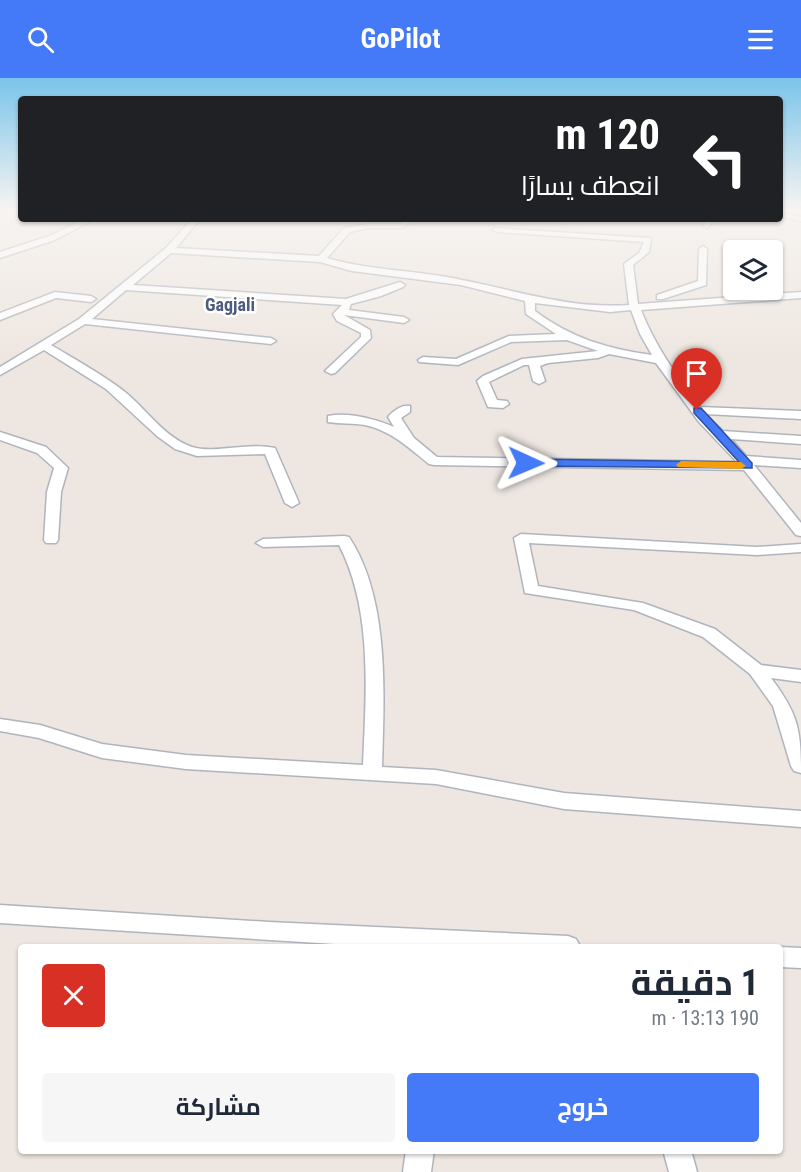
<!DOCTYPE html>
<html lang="ar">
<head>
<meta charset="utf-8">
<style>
	:root { --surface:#fff; --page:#f6f6f7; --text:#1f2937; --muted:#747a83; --accent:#447af7 }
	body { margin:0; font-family:"Roboto Condensed",Cairo,sans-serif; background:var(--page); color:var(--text); direction:rtl; height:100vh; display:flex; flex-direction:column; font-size:22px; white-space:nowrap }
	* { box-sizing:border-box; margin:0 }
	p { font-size:20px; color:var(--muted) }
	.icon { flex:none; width:33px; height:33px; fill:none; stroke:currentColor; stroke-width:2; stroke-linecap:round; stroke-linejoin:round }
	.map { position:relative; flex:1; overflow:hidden; direction:ltr }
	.details { position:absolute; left:18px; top:866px; width:765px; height:210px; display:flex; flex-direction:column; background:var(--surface); border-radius:6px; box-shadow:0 2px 4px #0004; direction:rtl }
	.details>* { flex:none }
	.banner { position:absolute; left:18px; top:18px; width:765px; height:126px; border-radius:6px; box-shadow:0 2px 4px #0004; direction:rtl; background:#202124; color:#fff; overflow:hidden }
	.tools { position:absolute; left:723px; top:162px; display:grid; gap:12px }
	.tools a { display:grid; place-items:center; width:60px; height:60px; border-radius:6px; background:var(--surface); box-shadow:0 2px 4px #0004; font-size:30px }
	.pin { position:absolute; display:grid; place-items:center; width:51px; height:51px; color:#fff; margin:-62px -26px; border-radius:50% 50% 50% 0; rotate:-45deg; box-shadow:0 0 6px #0007 }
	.pin .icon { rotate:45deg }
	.me { position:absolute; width:66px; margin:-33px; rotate:91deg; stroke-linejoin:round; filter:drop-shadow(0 0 4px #0008) }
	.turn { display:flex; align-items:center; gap:21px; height:126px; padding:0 24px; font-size:27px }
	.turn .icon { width:78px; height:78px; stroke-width:2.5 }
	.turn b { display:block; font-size:42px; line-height:51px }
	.round { display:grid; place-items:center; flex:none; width:63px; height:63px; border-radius:6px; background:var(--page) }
	.headline { display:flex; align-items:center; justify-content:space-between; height:102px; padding:0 24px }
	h1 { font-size:36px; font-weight:700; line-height:45px }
	.action { display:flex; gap:12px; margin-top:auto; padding:12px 24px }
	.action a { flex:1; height:69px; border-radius:6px; background:var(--accent); color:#fff; font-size:24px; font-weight:700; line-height:69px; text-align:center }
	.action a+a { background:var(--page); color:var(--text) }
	header { display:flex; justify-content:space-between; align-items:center; height:78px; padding:0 24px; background:var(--accent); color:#fff; font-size:27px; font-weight:700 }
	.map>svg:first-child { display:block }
</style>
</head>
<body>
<header><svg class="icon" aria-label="menu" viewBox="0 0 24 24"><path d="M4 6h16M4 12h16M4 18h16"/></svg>GoPilot<svg class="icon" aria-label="search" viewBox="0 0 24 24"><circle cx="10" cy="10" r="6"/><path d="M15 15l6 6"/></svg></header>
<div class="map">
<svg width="801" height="1094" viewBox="0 0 801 1094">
	<rect width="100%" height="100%" fill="#eee6e0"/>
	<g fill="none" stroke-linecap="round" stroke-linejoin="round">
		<defs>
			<g id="minor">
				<path d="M 780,135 L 801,139 L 801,143 L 780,139 Z"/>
				<path d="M 85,141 L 95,141 L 55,162 L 0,180 L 0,174 L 49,158 Z"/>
				<path d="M 192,141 L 200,141 L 176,170 L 319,178 L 344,150 L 368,146 L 401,146 L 405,141 L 413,141 L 403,150 L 368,150 L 350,154 L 327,180 C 371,193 417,192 462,202 C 518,213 571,231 629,227 L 624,186 L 639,175 L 644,164 L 497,154 L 493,152 L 494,150 L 651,160 L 649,174 L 633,187 L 638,226 L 801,214 L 801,220 L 641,232 C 655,268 676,297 700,329 L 801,333 L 801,341 L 705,336 L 723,353 L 801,358 L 801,366 L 731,361 L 746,378 L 801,382 L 801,390 L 754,387 L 801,445 L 801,458 L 796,457 L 744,392 L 434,387 L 429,386 C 409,370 392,353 365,347 C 353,345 340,346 328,344 L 328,338 C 349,334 375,341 394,349 L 388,339 C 393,333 402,326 410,328 L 410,334 L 401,340 L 414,360 L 437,379 L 737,384 L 699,344 L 656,285 L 609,276 L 598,280 L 548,285 L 540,288 L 545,303 L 539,306 L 533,303 L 529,287 L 524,287 L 489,304 L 497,322 L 507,323 L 509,326 L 503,330 L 488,329 L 477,303 L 483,298 L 522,281 L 598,273 L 567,262 L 511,264 L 458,287 L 419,284 L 418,282 L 423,279 L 456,281 L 509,258 L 556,256 L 526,236 L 525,223 L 461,207 L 352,193 L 320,184 L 171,175 L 133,207 L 346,221 L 400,204 L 405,207 L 403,209 L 381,218 L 351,226 L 349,232 L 404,239 L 409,242 L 404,245 L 344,237 L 370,252 L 371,260 L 335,295 L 331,296 L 325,293 L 327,291 L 361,259 L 361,255 L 337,243 L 333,236 L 342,227 L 126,212 L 92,241 L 271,260 L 276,263 L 271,266 L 85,246 L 51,267 C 76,282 102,296 125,314 C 146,331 165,360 192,369 C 215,376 247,364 275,370 L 299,425 L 292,429 L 285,425 L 265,376 L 197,378 L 175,371 L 157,358 L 106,311 L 44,272 L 0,297 L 0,289 L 79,241 L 166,170 ZM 535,225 L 610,234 L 631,232 L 640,256 L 652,277 C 608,271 571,260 535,233 Z"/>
				<path d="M 707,141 L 715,141 L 707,150 L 703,148 Z"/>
				<path d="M 703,168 L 707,171 L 706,207 L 663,221 L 657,221 L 657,217 L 698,203 L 699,171 Z"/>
				<path d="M 55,214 L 91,218 L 96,221 L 91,224 L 56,220 L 0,242 L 0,235 Z"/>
				<path d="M 0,354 L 46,369 L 68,390 L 61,414 L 58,462 L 56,465 L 46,465 L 44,462 L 47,414 L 54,390 L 37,375 L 0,362 Z"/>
				<path d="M 521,456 L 757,469 L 801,466 L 801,474 L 757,477 L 529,465 L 538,508 L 643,525 L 715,551 L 761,587 L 801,592 L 801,604 L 771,600 C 798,636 801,651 801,695 L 794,693 L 791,688 L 773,628 L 750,596 L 703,559 L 634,532 L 525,515 L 514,460 Z"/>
				<path d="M 344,458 L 349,459 C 390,521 384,617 382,689 L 436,692 L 564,715 L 801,733 L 801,749 L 564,731 L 436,706 L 186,691 L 102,680 L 39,660 L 0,653 L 0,641 L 40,647 L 102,666 L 186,677 L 363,687 C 366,616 373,532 339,467 L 263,469 L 256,465 L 263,461 Z"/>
				<path d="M 0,827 L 269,844 L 568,858 L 576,861 L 580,868 L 367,868 L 0,845 Z"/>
				<path d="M 780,869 L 801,870 L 801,890 L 780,889 Z"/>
				<path d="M 406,1072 L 434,1072 L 431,1094 L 403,1094 Z"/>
				<path d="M 663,1072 L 691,1072 L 697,1094 L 669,1094 Z"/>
			</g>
		</defs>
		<use href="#minor" stroke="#b0b4bd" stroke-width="3"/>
		<use href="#minor" fill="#fff" fill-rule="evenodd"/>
	</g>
	<linearGradient id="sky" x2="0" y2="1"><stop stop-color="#7ac4ea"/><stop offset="0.46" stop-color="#f7f4f1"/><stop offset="1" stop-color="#f7f4f1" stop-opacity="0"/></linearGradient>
	<rect width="801" height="286" fill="url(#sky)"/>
	<path fill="#447af7" stroke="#2c4fa1" stroke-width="1.5" d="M 694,330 L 701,330 L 752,385 L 752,390 L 526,388 L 520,385 L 526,381 L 739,384 L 694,335 Z"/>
	<path fill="#f59e0b" d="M 681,383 L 741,384 L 746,388 L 741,391 L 678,389 L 676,387 Z"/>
	<g text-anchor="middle" stroke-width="5" stroke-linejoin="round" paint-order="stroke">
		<g font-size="18" font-weight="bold" fill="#4d5b7d" stroke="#fff">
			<text x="230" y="233">Gagjali</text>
		</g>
	</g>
</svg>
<div class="tools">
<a><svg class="icon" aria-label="layers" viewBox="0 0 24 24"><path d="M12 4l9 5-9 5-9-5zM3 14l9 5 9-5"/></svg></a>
</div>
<div class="pin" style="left:697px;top:332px;background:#d93025"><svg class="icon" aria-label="arrive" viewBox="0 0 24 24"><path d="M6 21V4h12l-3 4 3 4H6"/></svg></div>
<svg class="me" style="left:526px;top:385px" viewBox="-20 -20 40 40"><path d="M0-17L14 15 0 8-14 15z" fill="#447af7" stroke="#fff" stroke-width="4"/></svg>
<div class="banner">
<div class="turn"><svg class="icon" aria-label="left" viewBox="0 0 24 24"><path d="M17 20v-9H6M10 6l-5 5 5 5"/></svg><div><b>120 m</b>انعطف يسارًا</div></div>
</div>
<section class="details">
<div class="headline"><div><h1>1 دقيقة</h1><p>190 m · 13:13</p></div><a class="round" style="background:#d93025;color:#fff"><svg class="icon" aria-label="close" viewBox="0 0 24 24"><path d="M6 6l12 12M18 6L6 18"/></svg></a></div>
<div class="action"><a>خروج</a><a>مشاركة</a></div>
</section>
</div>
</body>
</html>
